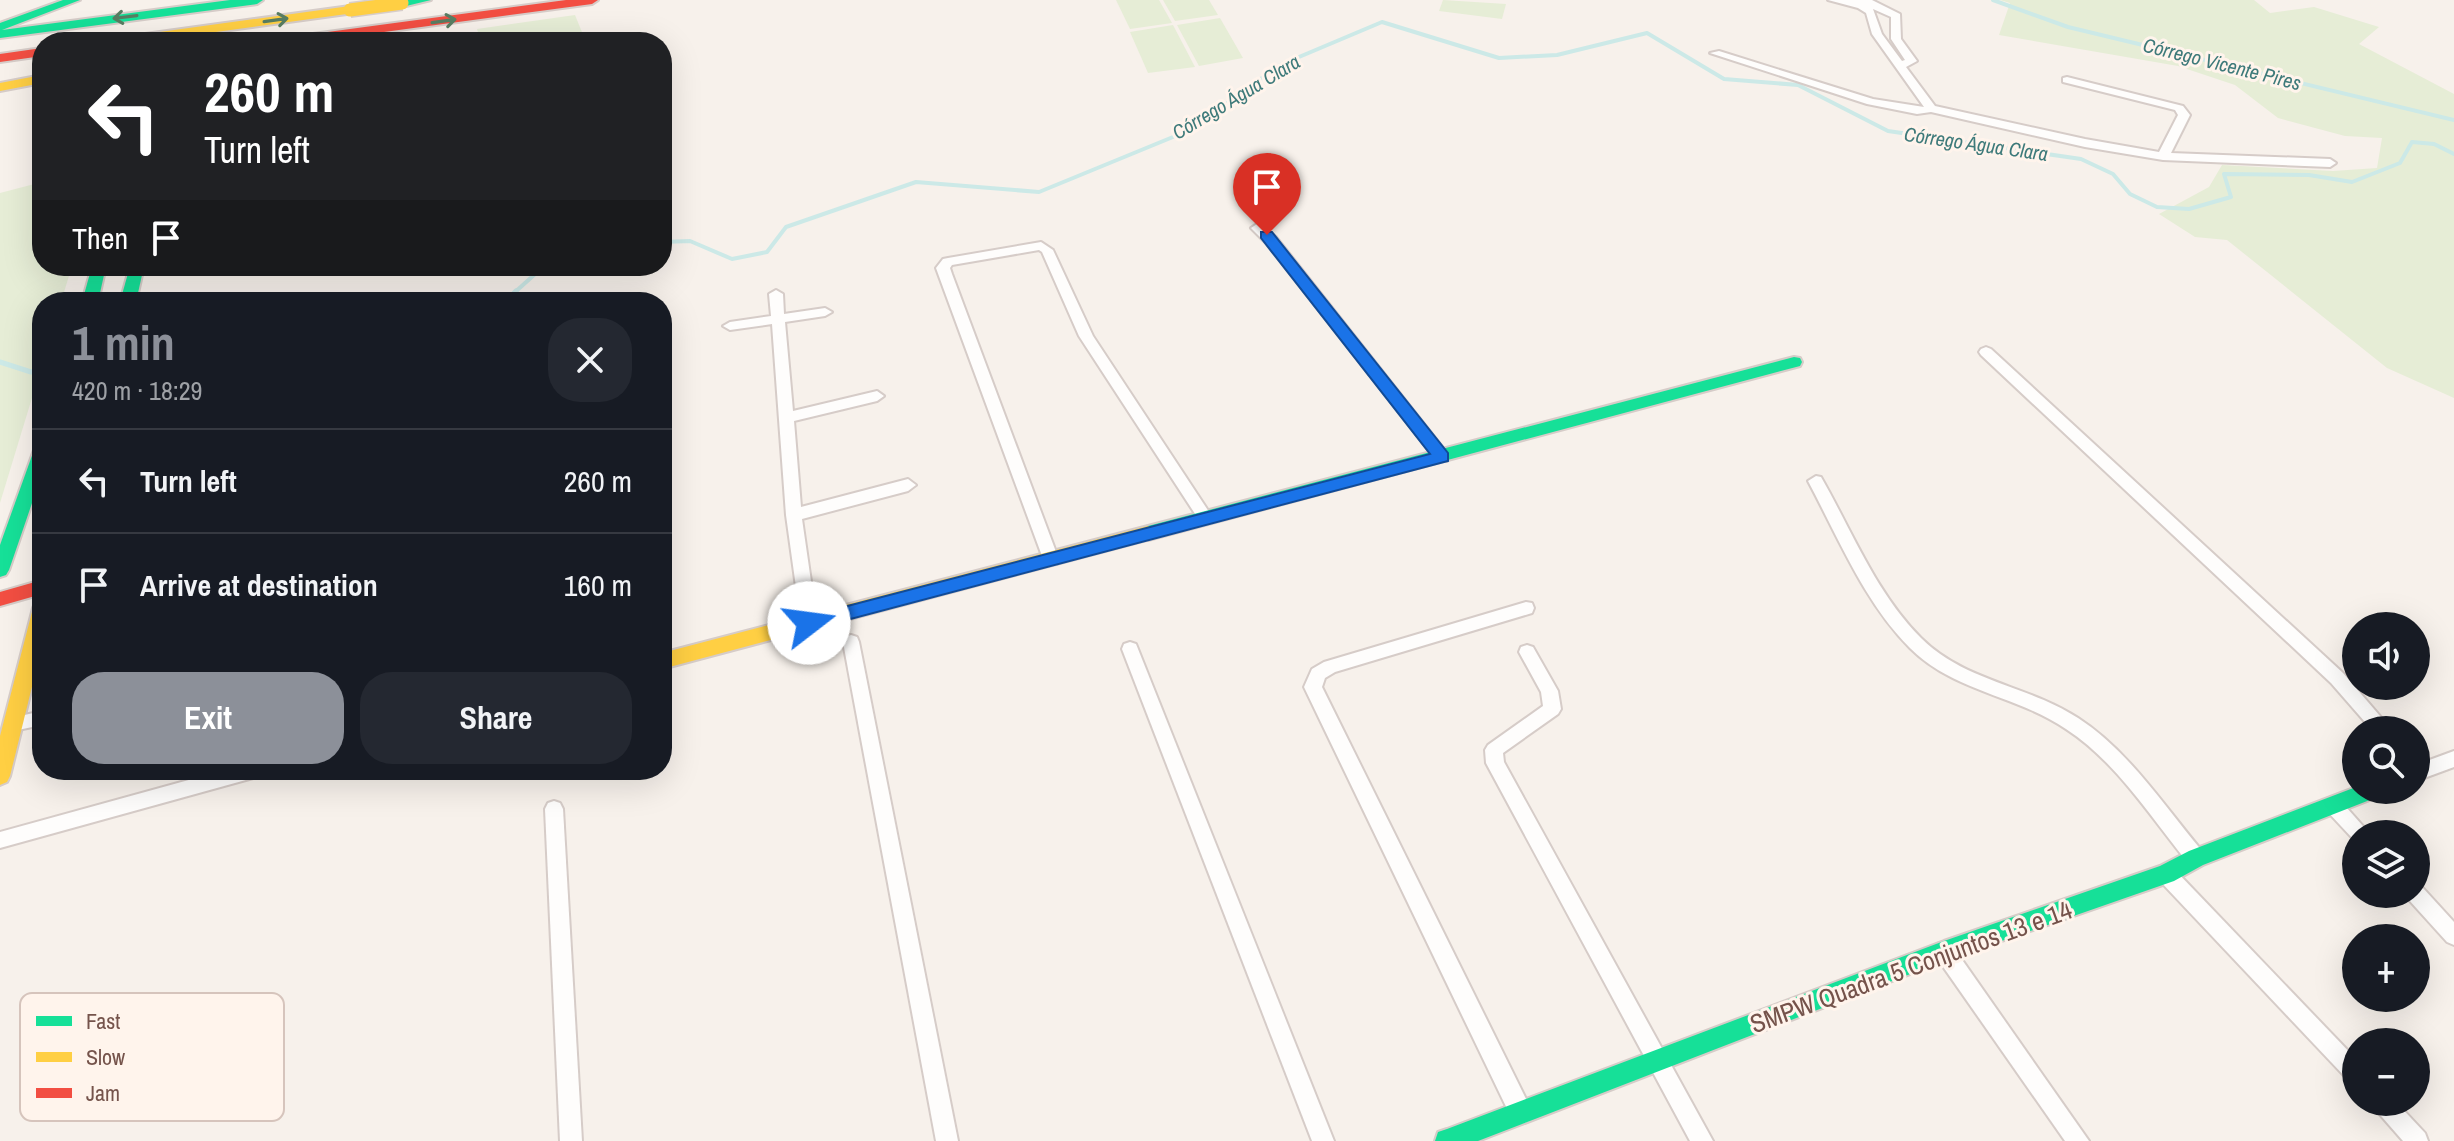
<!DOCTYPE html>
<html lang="en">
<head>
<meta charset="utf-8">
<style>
	:root { --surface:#171b24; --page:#242831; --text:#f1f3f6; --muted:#9ea1a6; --line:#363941; --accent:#8c9099 }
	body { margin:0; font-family:"Archivo Narrow",sans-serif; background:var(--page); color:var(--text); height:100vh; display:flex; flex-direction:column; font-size:30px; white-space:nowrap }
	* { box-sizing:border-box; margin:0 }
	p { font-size:26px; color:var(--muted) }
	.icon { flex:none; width:44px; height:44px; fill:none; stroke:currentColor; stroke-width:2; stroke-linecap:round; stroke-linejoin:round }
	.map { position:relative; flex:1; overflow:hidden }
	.sheet { position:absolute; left:32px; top:292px; width:640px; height:488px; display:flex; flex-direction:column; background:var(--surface); border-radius:32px; box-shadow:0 8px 32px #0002 }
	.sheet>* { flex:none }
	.hud { position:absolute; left:32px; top:32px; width:640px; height:244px; border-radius:32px; box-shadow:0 8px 32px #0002; background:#202124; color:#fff; overflow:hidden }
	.controls { position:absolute; left:2342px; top:612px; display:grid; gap:16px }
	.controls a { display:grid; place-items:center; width:88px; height:88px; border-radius:50%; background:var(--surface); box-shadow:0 8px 32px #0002; font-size:40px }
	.pin { position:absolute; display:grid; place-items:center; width:68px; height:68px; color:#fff; margin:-82px -34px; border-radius:50% 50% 50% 0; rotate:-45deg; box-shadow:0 0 8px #0007 }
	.pin .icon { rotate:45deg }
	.me { position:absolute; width:88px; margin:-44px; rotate:75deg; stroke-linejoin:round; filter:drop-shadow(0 0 6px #0008) }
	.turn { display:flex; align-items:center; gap:28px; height:168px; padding:0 40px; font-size:36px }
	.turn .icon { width:104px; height:104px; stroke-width:2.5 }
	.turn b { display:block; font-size:56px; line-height:68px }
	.then { display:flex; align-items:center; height:76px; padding:0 40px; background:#0003; gap:16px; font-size:30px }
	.round { display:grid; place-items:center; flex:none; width:84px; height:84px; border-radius:32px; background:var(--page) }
	.headline { display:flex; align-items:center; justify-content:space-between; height:136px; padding:0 40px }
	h1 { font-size:48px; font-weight:700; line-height:60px; color:var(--accent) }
	.action { display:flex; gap:16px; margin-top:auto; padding:16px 40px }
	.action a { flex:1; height:92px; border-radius:32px; background:var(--accent); color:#fff; font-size:32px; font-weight:700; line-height:92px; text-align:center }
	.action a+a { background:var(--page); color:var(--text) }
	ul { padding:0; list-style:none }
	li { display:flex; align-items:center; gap:24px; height:104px; padding:0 40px; border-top:2px solid var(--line) }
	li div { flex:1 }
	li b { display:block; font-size:30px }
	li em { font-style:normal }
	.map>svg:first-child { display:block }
</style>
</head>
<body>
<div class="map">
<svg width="2454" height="1141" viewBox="0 0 2454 1141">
	<rect width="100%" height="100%" fill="#f7f1eb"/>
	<g fill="#e6edd6">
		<path d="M 1116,0 L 1159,0 L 1172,23 L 1130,29 Z"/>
		<path d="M 1163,0 L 1209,0 L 1218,15 L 1175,21 Z"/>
		<path d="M 1443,0 L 1506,4 L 1502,19 L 1439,11 Z"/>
		<path d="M 2000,0 L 2254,0 L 2270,13 L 2314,7 L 2379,27 L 2359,44 L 2454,94 L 2454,398 L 2387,368 L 2227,240 L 2195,237 L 2159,214 L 2209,187 L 2222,165 L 2333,171 L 2377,168 L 2382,138 L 2345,136 L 2278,118 L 2235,85 L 2178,66 L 1999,35 L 2010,3 Z"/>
		<path d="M 575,15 L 586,42 L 481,42 L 477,29 Z"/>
		<path d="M 1220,18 L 1243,58 L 1199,66 L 1177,25 Z"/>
		<path d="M 1173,25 L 1195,67 L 1148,73 L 1130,32 Z"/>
		<path d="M 42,182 L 42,266 L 72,266 L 61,302 L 42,302 L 42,365 L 0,503 L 0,193 Z"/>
	</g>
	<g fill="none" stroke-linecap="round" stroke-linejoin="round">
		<g stroke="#cce9e7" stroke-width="4">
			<path d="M 1993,0 L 2068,27 L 2454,120"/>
			<path d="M 662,242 L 690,241 L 732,259 L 767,252 L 786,227 L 916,182 L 1039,192 L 1190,130 L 1280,65 L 1382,22 L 1499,58 L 1557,55 L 1647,33 L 1724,79 L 1798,85 L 1888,131 L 2081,159 L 2113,174 L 2130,194 L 2157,207 L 2189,209 L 2231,197 L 2224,174 L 2309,175 L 2352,182 L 2400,163 L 2412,142 L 2434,144 L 2454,154"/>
			<path d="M 514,293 L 544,266"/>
		</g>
		<g stroke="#cce9e7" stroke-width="5">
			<path d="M 505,302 L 516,291"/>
			<path d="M 0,362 L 31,372 L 42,370"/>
		</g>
		<defs>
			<g id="street">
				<path d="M 1828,0 L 1872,0 L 1900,14 L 1901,39 L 1917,61 L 1906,67 L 1935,106 L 2085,139 L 2159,152 L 2178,115 L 2175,110 L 2063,82 L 2063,78 L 2067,77 L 2183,106 L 2190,115 L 2171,153 L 2330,159 L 2336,163 L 2330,167 L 2163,160 L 2085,147 L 1931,112 L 1917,114 L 1867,104 L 1710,53 L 1719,51 L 1873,99 L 1924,107 L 1872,34 L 1866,13 L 1858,8 ZM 1873,9 L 1891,17 L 1891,39 L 1905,60 L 1902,61 L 1882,34 Z"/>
				<path d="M 1257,224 L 1276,237 L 1447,453 L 1449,457 L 1447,461 L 1437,461 L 1266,243 L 1251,228 Z"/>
				<path d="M 1041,242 L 1053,250 L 1093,336 L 1211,515 L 1214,519 L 1211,523 L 1201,523 L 1079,336 L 1042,252 L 1039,250 L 952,265 L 950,268 L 952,274 L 1059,560 L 1057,564 L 1045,564 L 936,268 L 943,259 L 948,258 Z"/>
				<path d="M 776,290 L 783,294 L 784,314 L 825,308 L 832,312 L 825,316 L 785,322 L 793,411 L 877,391 L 884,396 L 877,401 L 794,421 L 801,507 L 908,479 L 916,485 L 908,491 L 802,519 L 817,623 L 815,628 L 803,628 L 801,623 L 786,515 L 772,324 L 730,330 L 723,326 L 730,322 L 771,316 L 769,294 Z"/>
				<path d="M 1986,347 L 1991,349 L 2343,673 L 2392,730 L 2372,730 L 2331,683 L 1981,355 L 1979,352 L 1981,349 Z"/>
				<path d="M 1816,476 L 1821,477 C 1852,531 1876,593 1921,638 C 1965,682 2028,685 2078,718 C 2129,751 2164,806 2203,852 L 2205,858 L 2203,864 L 2196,866 L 2189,864 C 2151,818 2117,762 2066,729 C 2016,695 1954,692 1910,648 C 1864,602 1838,537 1808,481 Z"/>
				<path d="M 1526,602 L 1532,603 L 1534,608 L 1532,613 L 1335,672 L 1325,678 L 1322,687 L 1529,1105 L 1532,1113 L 1529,1121 L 1521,1124 L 1513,1121 L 1304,687 L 1312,669 L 1324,662 Z"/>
				<path d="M 851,635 L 857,637 L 859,642 L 958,1141 L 936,1141 L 843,642 L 845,637 Z"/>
				<path d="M 1130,642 L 1136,644 L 1138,649 L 1334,1141 L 1312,1141 L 1122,649 L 1124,644 Z"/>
				<path d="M 1527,645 L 1533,647 L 1558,691 L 1561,709 L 1558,714 L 1503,753 L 1504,762 L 1713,1141 L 1690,1141 L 1486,763 L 1485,750 L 1488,745 L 1543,706 L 1541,692 L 1519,652 L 1521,647 Z"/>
				<path d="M 42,711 L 42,725 L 13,731 L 7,729 L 4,724 L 7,719 Z"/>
				<path d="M 2454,751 L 2454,767 L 2416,781 L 2416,765 Z"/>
				<path d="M 225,770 L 262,770 L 259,775 L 253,778 L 0,848 L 0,832 Z"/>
				<path d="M 2333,797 L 2339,799 L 2370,834 L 2356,834 L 2354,840 L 2327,811 L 2324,805 L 2327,799 Z"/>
				<path d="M 554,801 L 560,803 L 563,809 L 582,1141 L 560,1141 L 545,809 L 548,803 Z"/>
				<path d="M 2166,865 L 2173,868 L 2356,1059 L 2356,1084 L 2349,1081 L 2159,880 L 2157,874 L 2159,868 Z"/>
				<path d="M 2416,885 L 2423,888 L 2454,922 L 2454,945 L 2447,942 L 2409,900 L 2406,894 L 2416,894 Z"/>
				<path d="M 1944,942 L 1951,944 L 2089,1141 L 2065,1141 L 1937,958 L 1934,951 L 1937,944 Z"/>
				<path d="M 2371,1102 L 2396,1102 L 2425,1133 L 2428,1141 L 2403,1141 L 2375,1109 Z"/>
			</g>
			<g id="fast">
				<path d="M 63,0 L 80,0 L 2,30 L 230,0 L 263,0 L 257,4 L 0,38 L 0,23 Z"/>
				<path d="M 400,0 L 431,0 L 402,7 L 396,3 Z"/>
				<path d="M 92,266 L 106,266 L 98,302 L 82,302 Z"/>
				<path d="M 130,266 L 144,266 L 136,302 L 120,302 Z"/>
				<path d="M 1794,357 L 1800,358 L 1802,362 L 1800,366 L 1148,540 L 1139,533 L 1148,526 Z"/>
				<path d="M 42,444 L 42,474 L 9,570 L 6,575 L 0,577 L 0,545 L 34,450 Z"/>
				<path d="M 2356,787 L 2356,790 L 2383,790 L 2380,796 L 2203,865 L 2174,881 L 1944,961 L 1478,1141 L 1435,1141 L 1438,1132 L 1447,1129 L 1944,941 L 2160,866 L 2189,851 Z"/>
			</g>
			<g id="slow">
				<path d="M 350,6 L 356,10 L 354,13 L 143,42 L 110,42 L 116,38 Z"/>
				<path d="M 42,75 L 42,83 L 0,91 L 0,83 Z"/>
				<path d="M 1148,526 L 1157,533 L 1154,538 L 662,669 L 662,653 Z"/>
				<path d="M 42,601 L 42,646 L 10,776 L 7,782 L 0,785 L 0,736 L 33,608 L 35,603 Z"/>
			</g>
			<g id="jam">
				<path d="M 566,0 L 598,0 L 592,4 L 310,42 L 277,42 L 283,38 Z"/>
				<path d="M 42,48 L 42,56 L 0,62 L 0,54 Z"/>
				<path d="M 42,580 L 42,594 L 0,606 L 0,592 Z"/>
			</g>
		</defs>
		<use href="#street" stroke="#d6ccc8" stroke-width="4"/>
		<use href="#fast" stroke="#d6ccc8" stroke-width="4"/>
		<use href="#slow" stroke="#d6ccc8" stroke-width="4"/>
		<use href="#jam" stroke="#d6ccc8" stroke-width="4"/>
		<use href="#street" fill="#fefdfc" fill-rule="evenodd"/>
		<use href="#fast" fill="#16e098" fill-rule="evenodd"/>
		<use href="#slow" fill="#ffcf43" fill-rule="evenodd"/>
		<use href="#jam" fill="#f24e42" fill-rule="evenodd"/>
		<defs>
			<path id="slow-bridge" d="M 350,10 L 402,3"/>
		</defs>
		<use href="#slow-bridge" stroke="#d8ceca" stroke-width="16" stroke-linecap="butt"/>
		<use href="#slow-bridge" stroke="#ffcf43" stroke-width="13"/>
	</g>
	<defs><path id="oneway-shaft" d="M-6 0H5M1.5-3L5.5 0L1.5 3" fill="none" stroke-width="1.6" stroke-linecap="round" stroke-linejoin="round" transform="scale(2)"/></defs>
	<g stroke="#587d62">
		<use href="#oneway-shaft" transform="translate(125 17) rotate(173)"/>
		<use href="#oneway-shaft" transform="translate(276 20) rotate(-8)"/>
		<use href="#oneway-shaft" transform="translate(444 21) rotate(-8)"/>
	</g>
	<path fill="#1a73e8" stroke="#114b97" stroke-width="2" d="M 1261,232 L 1272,232 L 1448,453 L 1448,461 L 809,630 L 803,628 L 803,618 L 809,616 L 1430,454 L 1261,238 Z"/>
	<g text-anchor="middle" stroke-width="6" stroke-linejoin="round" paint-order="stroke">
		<g font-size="20" font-style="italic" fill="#3e7a7a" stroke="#fff4ec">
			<text transform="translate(2222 64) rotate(14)" y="7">Córrego Vicente Pires</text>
			<text transform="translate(1236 97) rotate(-31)" y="7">Córrego Água Clara</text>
			<text transform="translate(1976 144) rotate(8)" y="7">Córrego Água Clara</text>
		</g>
		<g font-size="26" fill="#75534b" stroke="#fff4ec">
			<text transform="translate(1911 967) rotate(-20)" y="9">SMPW Quadra 5 Conjuntos 13 e 14</text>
		</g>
	</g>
	<rect x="20" y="993" width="264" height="128" rx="12" fill="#fff4ec" stroke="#d6c4bc" stroke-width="2"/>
	<rect x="36" y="1016" width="36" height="10" fill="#16e098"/>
	<rect x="36" y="1052" width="36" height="10" fill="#ffcf43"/>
	<rect x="36" y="1088" width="36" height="10" fill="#f24e42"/>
	<g font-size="22" fill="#75534b">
		<text x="86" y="1029">Fast</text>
		<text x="86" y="1065">Slow</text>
		<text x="86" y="1101">Jam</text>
	</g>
</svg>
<div class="controls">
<a><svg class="icon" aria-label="sound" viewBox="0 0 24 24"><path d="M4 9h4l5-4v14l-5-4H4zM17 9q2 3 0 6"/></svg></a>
<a><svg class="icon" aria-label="search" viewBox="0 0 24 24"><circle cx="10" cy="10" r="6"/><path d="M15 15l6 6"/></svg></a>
<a><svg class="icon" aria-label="layers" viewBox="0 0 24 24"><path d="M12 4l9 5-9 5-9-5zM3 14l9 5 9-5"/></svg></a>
<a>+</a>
<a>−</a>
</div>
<div class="pin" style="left:1267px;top:235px;background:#d93025"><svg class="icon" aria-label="arrive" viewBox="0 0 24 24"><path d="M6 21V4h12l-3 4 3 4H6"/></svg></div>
<svg class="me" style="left:809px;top:623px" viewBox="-20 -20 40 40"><circle r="19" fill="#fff"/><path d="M0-13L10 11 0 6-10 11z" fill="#1a73e8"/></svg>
<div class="hud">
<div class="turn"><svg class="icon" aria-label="left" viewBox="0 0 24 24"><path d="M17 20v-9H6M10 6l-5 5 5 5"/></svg><div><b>260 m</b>Turn left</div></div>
<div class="then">Then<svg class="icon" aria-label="arrive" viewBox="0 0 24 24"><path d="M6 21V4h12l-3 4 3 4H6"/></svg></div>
</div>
<section class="sheet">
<div class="headline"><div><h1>1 min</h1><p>420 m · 18:29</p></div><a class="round"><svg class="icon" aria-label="close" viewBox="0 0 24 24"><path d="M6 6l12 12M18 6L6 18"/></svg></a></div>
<ul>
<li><svg class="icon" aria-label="left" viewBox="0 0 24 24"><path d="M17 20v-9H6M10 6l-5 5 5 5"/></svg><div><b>Turn left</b></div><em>260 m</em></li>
<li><svg class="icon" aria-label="arrive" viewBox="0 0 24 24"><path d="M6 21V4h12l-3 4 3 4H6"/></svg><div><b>Arrive at destination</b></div><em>160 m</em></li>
</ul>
<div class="action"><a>Exit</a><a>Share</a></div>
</section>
</div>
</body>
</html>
